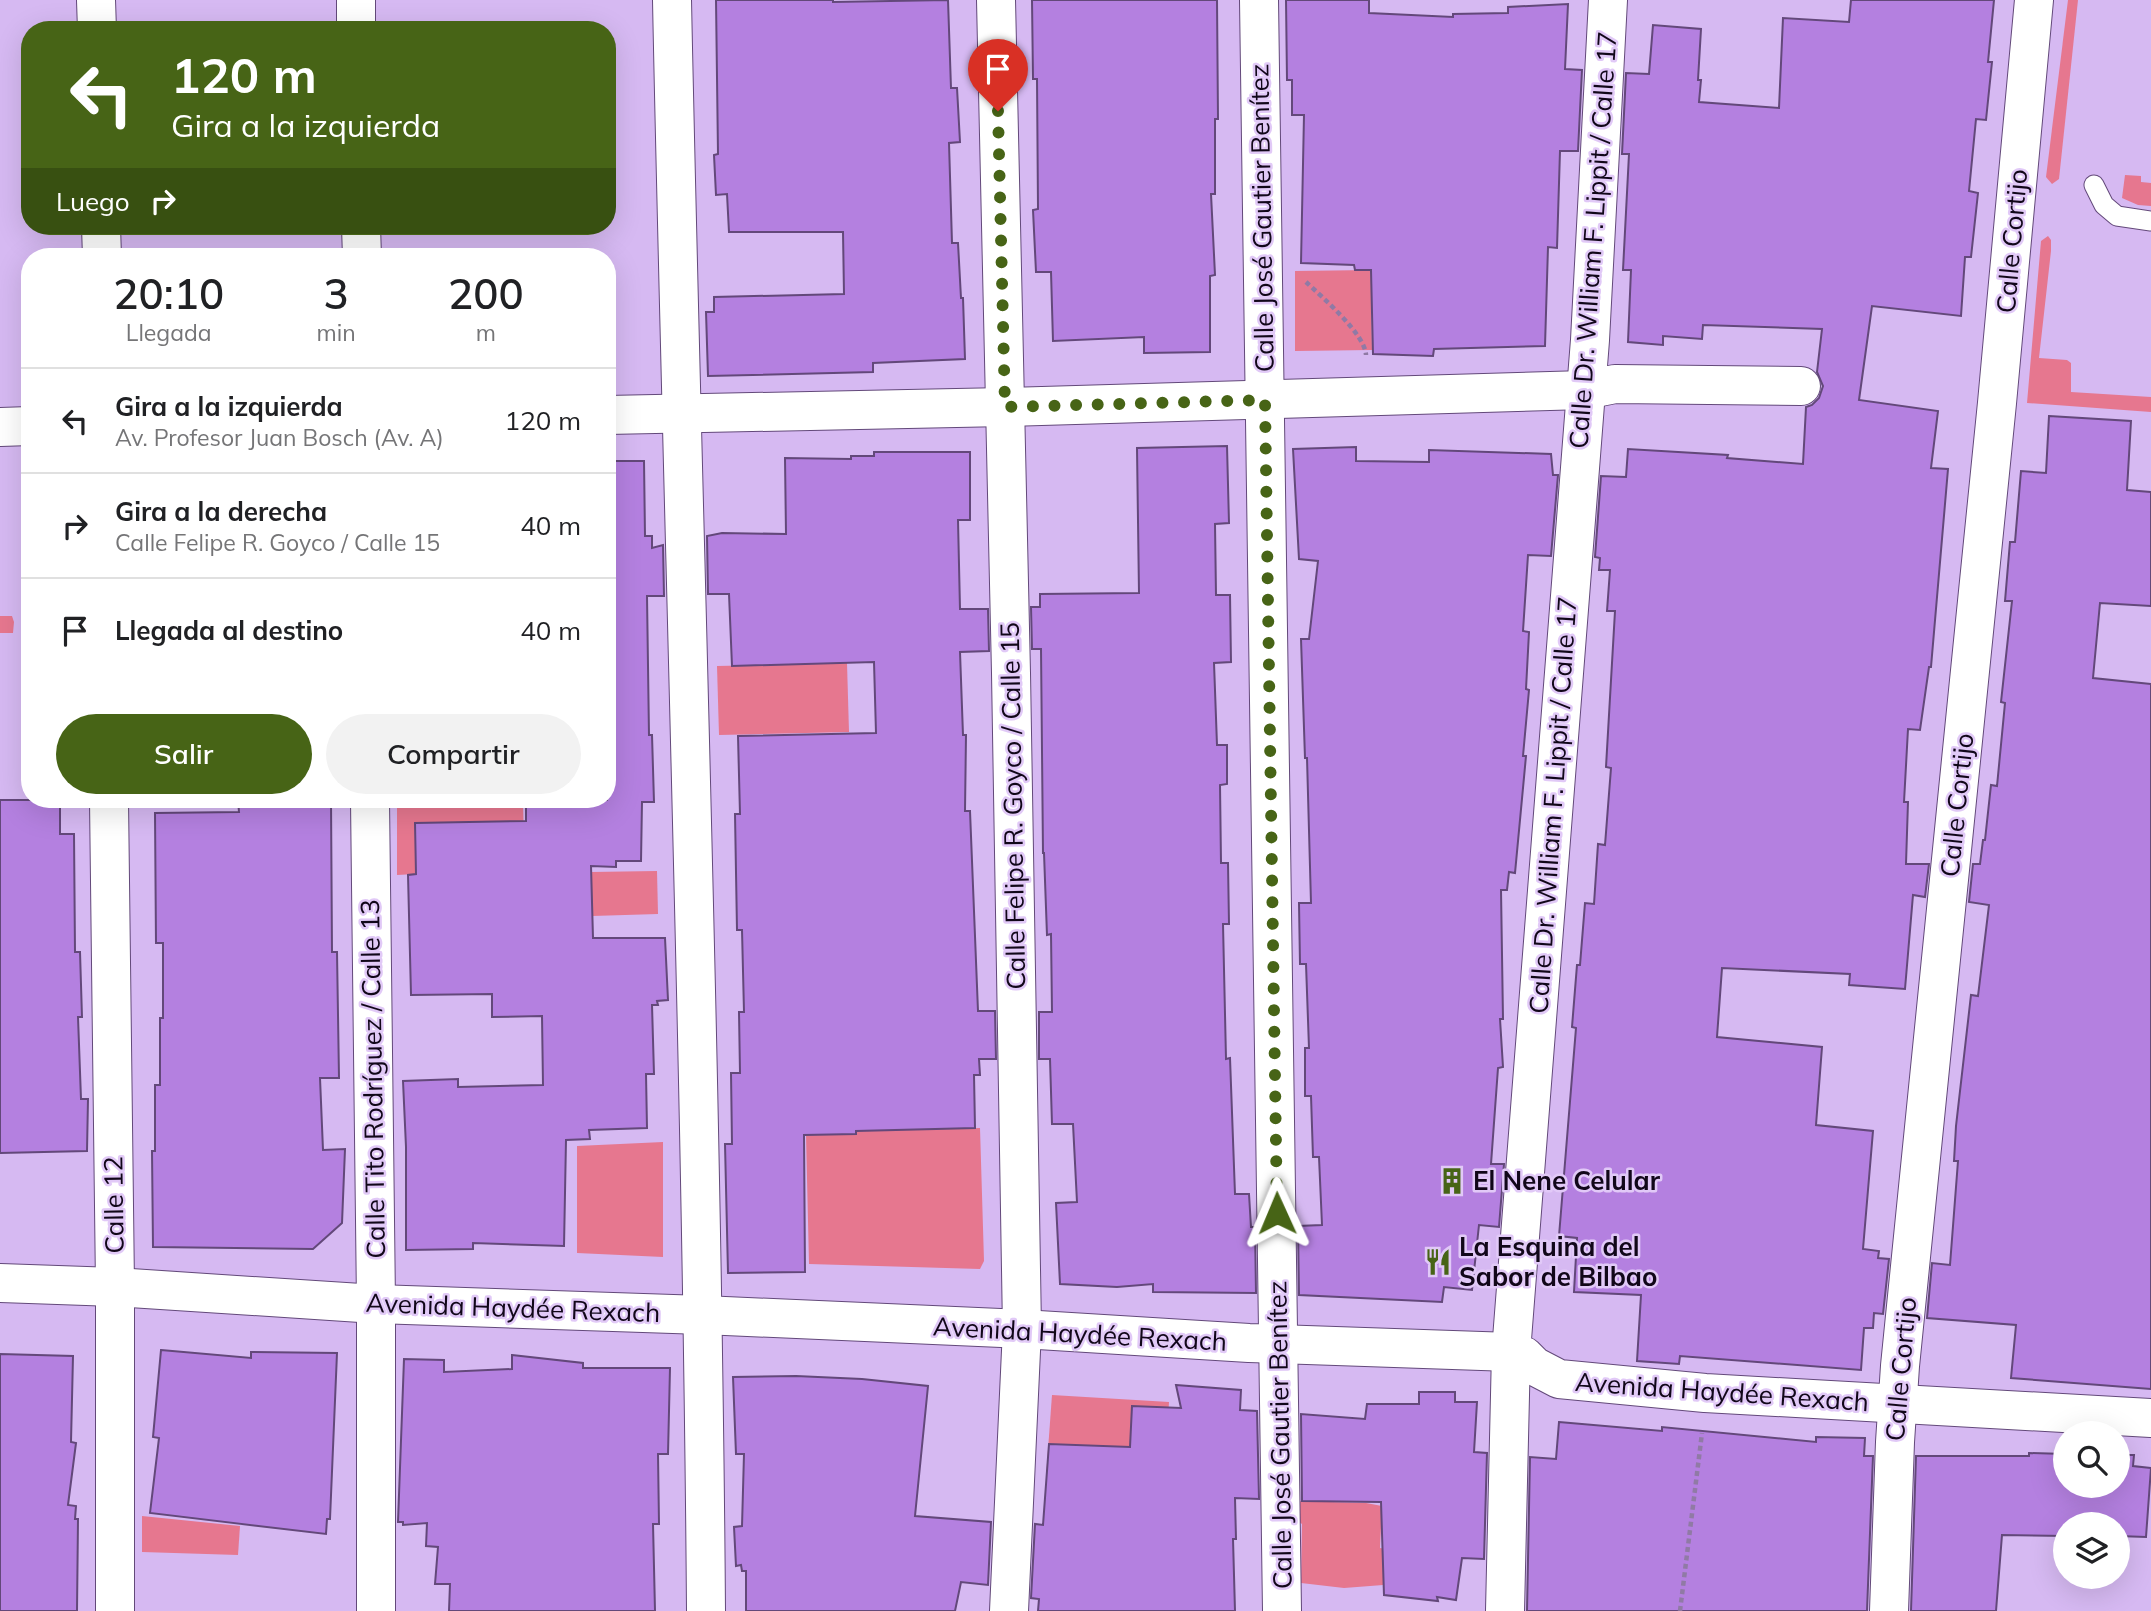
<!DOCTYPE html>
<html lang="es">
<head>
<meta charset="utf-8">
<style>
	:root { --surface:#fff; --page:#f2f2f2; --text:#202124; --muted:#757577; --line:#e0e0e0; --accent:#476416 }
	body { margin:0; font-family:Mulish,sans-serif; background:var(--page); color:var(--text); height:100vh; display:flex; flex-direction:column; font-size:26px; white-space:nowrap }
	* { box-sizing:border-box; margin:0 }
	p { font-size:23px; color:var(--muted) }
	.icon { flex:none; width:38px; height:38px; fill:none; stroke:currentColor; stroke-width:2; stroke-linecap:round; stroke-linejoin:round }
	.map { position:relative; flex:1; overflow:hidden }
	.panel { position:absolute; left:21px; top:248px; width:595px; height:560px; display:flex; flex-direction:column; background:var(--surface); border-radius:28px; box-shadow:0 7px 28px #0002 }
	.panel>* { flex:none }
	.guide { position:absolute; left:21px; top:21px; width:595px; height:214px; border-radius:28px; box-shadow:0 7px 28px #0002; background:#476416; color:#fff; overflow:hidden }
	.controls { position:absolute; left:2053px; top:1421px; display:grid; gap:14px }
	.controls a { display:grid; place-items:center; width:77px; height:77px; border-radius:50%; background:var(--surface); box-shadow:0 7px 28px #0002; font-size:35px }
	.pin { position:absolute; display:grid; place-items:center; width:60px; height:60px; color:#fff; margin:-72px -30px; border-radius:50% 50% 50% 0; rotate:-45deg; box-shadow:0 0 7px #0007 }
	.pin .icon { rotate:45deg }
	.me { position:absolute; width:77px; margin:-38px; rotate:359deg; stroke-linejoin:round; filter:drop-shadow(0 0 5px #0008) }
	.turn { display:flex; align-items:center; gap:24px; height:147px; padding:0 35px; font-size:32px }
	.turn .icon { width:91px; height:91px; stroke-width:2.5 }
	.turn b { display:block; font-size:49px; line-height:60px }
	.then { display:flex; align-items:center; height:66px; padding:0 35px; background:#0003; gap:14px; font-size:26px }
	.eta { display:flex; justify-content:space-evenly; align-items:center; height:119px; text-align:center }
	.eta b { font-size:42px; font-weight:600; line-height:49px }
	.cta { display:flex; gap:14px; margin-top:auto; padding:14px 35px }
	.cta a { flex:1; height:80px; border-radius:42px; background:var(--accent); color:#fff; font-size:28px; font-weight:600; line-height:80px; text-align:center }
	.cta a+a { background:var(--page); color:var(--text) }
	ul { padding:0; list-style:none }
	li { display:flex; align-items:center; gap:21px; height:105px; padding:0 35px; border-top:2px solid var(--line) }
	li div { flex:1 }
	li b { display:block; font-size:26px }
	li em { font-style:normal }
	.map>svg:first-child { display:block }
</style>
</head>
<body>
<div class="map">
<svg width="2151" height="1611" viewBox="0 0 2151 1611">
	<rect width="100%" height="100%" fill="#d6b9f2"/>
	<g fill="#e6778f">
		<path d="M 2068,0 L 2078,0 L 2059,179 L 2052,184 L 2046,177 Z"/>
		<path d="M 2125,175 L 2141,176 L 2141,182 L 2151,183 L 2151,206 L 2138,205 L 2122,198 Z"/>
		<path d="M 2048,236 L 2051,240 L 2051,251 L 2039,358 L 2067,360 L 2071,363 L 2071,392 L 2151,397 L 2151,412 L 2027,403 L 2041,241 Z"/>
		<path d="M 1371,270 L 1372,350 L 1295,351 L 1295,271 Z"/>
		<path d="M 0,616 L 12,616 L 14,622 L 13,633 L 0,633 Z"/>
		<path d="M 847,663 L 849,732 L 719,735 L 717,666 Z"/>
		<path d="M 523,805 L 525,871 L 492,822 L 416,823 L 416,874 L 397,875 L 397,807 Z"/>
		<path d="M 657,871 L 658,914 L 592,916 L 591,872 Z"/>
		<path d="M 855,1079 L 878,1130 L 980,1128 L 984,1261 L 980,1269 L 809,1264 L 806,1135 L 855,1134 Z"/>
		<path d="M 663,1142 L 663,1257 L 577,1253 L 577,1146 Z"/>
		<path d="M 1052,1395 L 1169,1402 L 1165,1467 L 1139,1482 L 1046,1477 Z"/>
		<path d="M 1293,1501 L 1366,1503 L 1382,1506 L 1380,1548 L 1386,1549 L 1383,1585 L 1344,1588 L 1301,1583 L 1302,1524 L 1294,1518 Z"/>
		<path d="M 142,1516 L 240,1526 L 238,1555 L 142,1552 Z"/>
	</g>
	<g fill="#b480e0" stroke="#63487a" stroke-width="2">
		<path d="M 716,0 L 833,0 L 833,2 L 948,0 L 951,88 L 957,88 L 960,142 L 949,143 L 952,243 L 958,243 L 961,298 L 963,298 L 965,359 L 873,363 L 873,372 L 708,376 L 706,312 L 714,312 L 714,297 L 844,294 L 843,232 L 729,232 L 727,194 L 716,195 L 714,155 L 718,154 Z"/>
		<path d="M 1032,0 L 1217,0 L 1218,119 L 1215,119 L 1215,194 L 1211,194 L 1215,275 L 1210,276 L 1210,352 L 1144,353 L 1144,337 L 1053,341 L 1051,272 L 1036,272 L 1033,210 L 1038,209 L 1037,79 L 1033,79 Z"/>
		<path d="M 1286,0 L 1369,0 L 1369,13 L 1453,17 L 1453,14 L 1508,13 L 1508,7 L 1568,4 L 1565,69 L 1582,70 L 1578,151 L 1560,151 L 1557,248 L 1548,247 L 1545,346 L 1434,349 L 1433,356 L 1373,354 L 1371,270 L 1355,270 L 1354,265 L 1301,263 L 1304,115 L 1292,115 L 1292,80 L 1287,80 Z"/>
		<path d="M 1851,0 L 1994,0 L 1988,62 L 1992,62 L 1986,120 L 1976,119 L 1969,191 L 1978,193 L 1971,257 L 1965,257 L 1961,316 L 1872,306 L 1859,400 L 1938,411 L 1931,468 L 1948,469 L 1931,667 L 1929,667 L 1920,730 L 1908,729 L 1904,802 L 1908,802 L 1906,864 L 1929,864 L 1925,897 L 1913,895 L 1905,989 L 1849,985 L 1850,974 L 1722,968 L 1717,1037 L 1822,1047 L 1816,1125 L 1873,1131 L 1863,1249 L 1879,1251 L 1878,1258 L 1889,1259 L 1883,1314 L 1874,1313 L 1873,1328 L 1864,1328 L 1861,1370 L 1680,1356 L 1679,1364 L 1637,1361 L 1641,1295 L 1574,1292 L 1577,1238 L 1559,1236 L 1576,1028 L 1572,1027 L 1577,965 L 1580,965 L 1585,903 L 1594,904 L 1598,844 L 1605,845 L 1611,768 L 1606,767 L 1615,611 L 1607,611 L 1610,570 L 1599,570 L 1600,558 L 1595,557 L 1601,476 L 1626,477 L 1628,449 L 1728,455 L 1727,458 L 1803,464 L 1806,407 L 1812,405 L 1819,398 L 1823,386 L 1817,372 L 1822,329 L 1703,325 L 1702,339 L 1663,336 L 1663,345 L 1628,342 L 1631,270 L 1623,270 L 1629,154 L 1622,154 L 1626,73 L 1649,74 L 1653,25 L 1701,29 L 1698,80 L 1701,80 L 1699,102 L 1779,108 L 1783,18 L 1849,22 Z"/>
		<path d="M 2049,416 L 2131,421 L 2127,490 L 2151,492 L 2151,606 L 2100,603 L 2093,678 L 2151,684 L 2151,1389 L 2011,1378 L 2016,1325 L 1927,1318 L 1932,1263 L 1950,1265 L 1958,1161 L 1954,1161 L 1956,1126 L 1971,995 L 1978,996 L 1989,905 L 1969,902 L 1973,864 L 1980,864 L 1983,840 L 1985,840 L 1991,785 L 1997,786 L 2005,703 L 2001,702 L 2012,601 L 2005,601 L 2010,542 L 2015,542 L 2021,471 L 2046,473 Z"/>
		<path d="M 1227,446 L 1229,523 L 1215,524 L 1216,595 L 1230,595 L 1231,662 L 1214,663 L 1217,745 L 1227,745 L 1227,784 L 1220,785 L 1221,863 L 1228,863 L 1229,924 L 1223,924 L 1226,1059 L 1230,1058 L 1235,1194 L 1249,1194 L 1251,1227 L 1255,1227 L 1256,1293 L 1153,1292 L 1153,1284 L 1117,1287 L 1060,1284 L 1056,1203 L 1077,1202 L 1073,1124 L 1052,1124 L 1050,1059 L 1039,1059 L 1039,1012 L 1052,1012 L 1051,934 L 1047,935 L 1044,853 L 1043,853 L 1041,649 L 1032,649 L 1031,607 L 1040,607 L 1040,594 L 1139,593 L 1137,448 Z"/>
		<path d="M 1356,447 L 1356,461 L 1429,462 L 1429,450 L 1551,454 L 1553,475 L 1558,475 L 1551,556 L 1528,555 L 1523,631 L 1529,632 L 1526,689 L 1529,690 L 1523,756 L 1526,756 L 1515,873 L 1509,872 L 1507,890 L 1501,890 L 1503,1019 L 1500,1019 L 1503,1067 L 1498,1068 L 1491,1164 L 1504,1164 L 1499,1227 L 1479,1225 L 1472,1290 L 1444,1287 L 1442,1302 L 1299,1295 L 1298,1226 L 1322,1225 L 1319,1157 L 1313,1157 L 1311,1096 L 1305,1096 L 1305,1048 L 1309,1048 L 1306,964 L 1300,964 L 1299,903 L 1311,903 L 1307,758 L 1305,758 L 1301,639 L 1309,639 L 1318,561 L 1299,559 L 1293,449 Z"/>
		<path d="M 874,452 L 970,452 L 970,520 L 958,520 L 960,609 L 988,609 L 989,651 L 960,652 L 963,735 L 966,735 L 965,811 L 970,811 L 978,1011 L 995,1011 L 996,1059 L 979,1059 L 980,1075 L 974,1075 L 975,1128 L 856,1131 L 856,1134 L 804,1135 L 805,1272 L 728,1273 L 725,1144 L 732,1144 L 731,1073 L 740,1073 L 739,1012 L 744,1012 L 742,930 L 737,930 L 735,814 L 740,814 L 738,736 L 876,733 L 874,662 L 732,666 L 729,594 L 708,594 L 707,536 L 722,533 L 786,534 L 785,458 L 851,459 L 851,456 L 874,456 Z"/>
		<path d="M 607,461 L 644,461 L 645,536 L 652,536 L 652,548 L 663,545 L 664,596 L 647,596 L 649,735 L 652,735 L 654,802 L 642,802 L 641,861 L 616,861 L 616,867 L 591,866 L 593,938 L 665,938 L 668,1000 L 657,1001 L 658,1005 L 652,1005 L 654,1074 L 646,1074 L 647,1128 L 589,1130 L 590,1139 L 566,1140 L 564,1246 L 473,1243 L 473,1249 L 406,1250 L 406,1147 L 403,1081 L 458,1079 L 458,1087 L 543,1085 L 542,1016 L 492,1017 L 492,994 L 411,995 L 408,875 L 416,874 L 415,823 L 526,821 L 526,800 L 607,800 Z"/>
		<path d="M 0,800 L 60,800 L 60,834 L 74,834 L 75,952 L 80,952 L 82,1017 L 78,1017 L 81,1099 L 88,1099 L 87,1151 L 0,1153 Z"/>
		<path d="M 238,800 L 331,800 L 332,952 L 337,952 L 339,1078 L 320,1078 L 323,1150 L 345,1149 L 342,1223 L 313,1249 L 153,1247 L 152,1151 L 155,1151 L 155,1085 L 160,1085 L 160,1018 L 163,1018 L 163,943 L 156,943 L 155,813 L 239,812 Z"/>
		<path d="M 161,1350 L 251,1358 L 251,1352 L 337,1353 L 330,1519 L 327,1519 L 326,1534 L 150,1513 L 159,1438 L 153,1437 Z"/>
		<path d="M 0,1354 L 73,1356 L 71,1442 L 76,1443 L 68,1505 L 76,1506 L 75,1519 L 78,1519 L 77,1611 L 0,1611 Z"/>
		<path d="M 512,1355 L 583,1363 L 583,1368 L 670,1368 L 668,1454 L 658,1454 L 659,1524 L 653,1524 L 655,1611 L 449,1611 L 450,1584 L 435,1584 L 438,1547 L 426,1546 L 427,1523 L 403,1525 L 403,1522 L 398,1522 L 404,1359 L 444,1360 L 444,1372 L 512,1369 Z"/>
		<path d="M 796,1376 L 862,1379 L 928,1386 L 915,1516 L 991,1522 L 988,1585 L 961,1582 L 955,1611 L 746,1611 L 746,1571 L 742,1571 L 741,1565 L 736,1566 L 734,1527 L 742,1526 L 744,1454 L 736,1454 L 733,1377 Z"/>
		<path d="M 1176,1385 L 1241,1390 L 1240,1410 L 1257,1411 L 1259,1499 L 1235,1498 L 1236,1539 L 1233,1539 L 1235,1611 L 1038,1611 L 1039,1599 L 1031,1598 L 1035,1524 L 1043,1525 L 1049,1444 L 1130,1447 L 1132,1406 L 1181,1408 Z"/>
		<path d="M 1419,1392 L 1455,1392 L 1455,1402 L 1477,1402 L 1474,1452 L 1487,1453 L 1484,1559 L 1462,1558 L 1456,1600 L 1437,1597 L 1438,1601 L 1384,1595 L 1381,1502 L 1302,1501 L 1301,1414 L 1365,1419 L 1367,1404 L 1419,1404 Z"/>
		<path d="M 1559,1422 L 1662,1431 L 1662,1427 L 1816,1442 L 1816,1437 L 1865,1438 L 1864,1456 L 1873,1456 L 1867,1611 L 1527,1611 L 1530,1457 L 1556,1459 Z"/>
		<path d="M 2029,1453 L 2065,1454 L 2065,1486 L 2118,1486 L 2118,1455 L 2134,1455 L 2133,1466 L 2151,1468 L 2146,1537 L 2118,1536 L 2118,1524 L 2065,1524 L 2065,1536 L 2002,1535 L 1996,1611 L 1911,1611 L 1916,1456 L 2029,1456 Z"/>
	</g>
	<g fill="none" stroke-linecap="round" stroke-linejoin="round">
		<defs>
			<path id="service" d="M 2094,185 L 2104,205 L 2117,216 L 2151,221"/>
			<g id="minor">
				<path d="M 96,0 L 97,30"/>
				<path d="M 356,0 L 356,30"/>
				<path d="M 672,0 C 683,537 702,1074 706,1611"/>
				<path d="M 996,0 L 1011,673 L 1022,1329 L 1009,1611"/>
				<path d="M 1259,0 L 1282,1611"/>
				<path d="M 101,226 L 102,257"/>
				<path d="M 361,226 L 362,257"/>
				<path d="M 607,415 L 1005,407 L 1585,390 L 1615,384 L 1801,386"/>
				<path d="M 0,427 L 30,426"/>
				<path d="M 109,800 L 115,1287 L 115,1611"/>
				<path d="M 370,800 L 376,1304 L 376,1611"/>
				<path d="M 0,1283 L 115,1287 L 376,1304 L 703,1315 L 1022,1329 L 1249,1343 L 1511,1352 L 1524,1356 L 1534,1366 L 1559,1379 L 1705,1393 L 2151,1418"/>
				<path d="M 1505,1611 L 1511,1352 L 1590,340 L 1608,0"/>
				<path d="M 1889,1611 L 1895,1442 L 1900,1366 L 1997,403 L 2034,0"/>
			</g>
		</defs>
		<use href="#service" stroke="#63497a" stroke-width="21"/>
		<use href="#minor" stroke="#63497a" stroke-width="40"/>
		<g stroke="#907aa5" stroke-width="4.5" stroke-dasharray="5 3.5" stroke-linecap="butt">
			<path d="M 1306,282 C 1322,297 1365,334 1366,355"/>
			<path d="M 1680,1611 L 1702,1433"/>
		</g>
		<use href="#service" stroke="#fff" stroke-width="19"/>
		<use href="#minor" stroke="#fff" stroke-width="38"/>
	</g>
	<g fill="none" stroke-linecap="round" stroke-linejoin="round">
		<path stroke="#476416" stroke-width="12" stroke-dasharray="0 21.6" d="M 998,111 L 1005,407 L 1265,400 L 1277,1213"/>
	</g>
	<defs>
		<symbol id="building-bare" viewBox="-9 -9 18 18"><path d="M-4-6H4V6H1V3H-1V6H-4ZM-2.5-4.3h1.7v1.8h-1.7ZM.8-4.3h1.7v1.8H.8ZM-2.5-1h1.7V.8h-1.7ZM.8-1h1.7V.8H.8Z" fill="#476416" stroke="#e1c9f7" stroke-width="2.5" paint-order="stroke"/></symbol>
		<symbol id="restaurant-bare" viewBox="-9 -9 18 18"><path d="M-5-6h1v4h1v-4h1v4h1v-4h1v5L-1.5 .5V6h-2V.5L-5-1ZM5-6V6H3V1.5H1.5Q1.5-4 5-6Z" fill="#476416" stroke="#e1c9f7" stroke-width="2.5" paint-order="stroke"/></symbol>
	</defs>
	<g fill-rule="evenodd">
		<use href="#building-bare" x="1433" y="1162" width="38" height="38"/>
		<use href="#restaurant-bare" x="1419" y="1243" width="38" height="38"/>
	</g>
	<g text-anchor="middle" stroke-width="5" stroke-linejoin="round" paint-order="stroke">
		<g font-size="26" fill="#110719" stroke="#e1c9f7">
			<text transform="translate(1262 218) rotate(-91)" y="9">Calle José Gautier Benítez</text>
			<text transform="translate(1593 240) rotate(-86)" y="9">Calle Dr. William F. Lippit / Calle 17</text>
			<text transform="translate(2012 241) rotate(-85)" y="9">Calle Cortijo</text>
			<text transform="translate(1553 805) rotate(-86)" y="9">Calle Dr. William F. Lippit / Calle 17</text>
			<text transform="translate(1957 805) rotate(-84)" y="9">Calle Cortijo</text>
			<text transform="translate(1013 806) rotate(-91)" y="9">Calle Felipe R. Goyco / Calle 15</text>
			<text transform="translate(373 1079) rotate(-91)" y="9">Calle Tito Rodríguez / Calle 13</text>
			<text transform="translate(114 1205) rotate(-91)" y="9">Calle 12</text>
			<text transform="translate(513 1308) rotate(2)" y="9">Avenida Haydée Rexach</text>
			<text transform="translate(1080 1334) rotate(3)" y="9">Avenida Haydée Rexach</text>
			<text transform="translate(1901 1369) rotate(-85)" y="9">Calle Cortijo</text>
			<text transform="translate(1722 1392) rotate(4)" y="9">Avenida Haydée Rexach</text>
			<text transform="translate(1280 1435) rotate(-91)" y="9">Calle José Gautier Benítez</text>
		</g>
		<g font-size="26" font-weight="bold" fill="#110719" stroke="#e1c9f7" text-anchor="start">
			<text x="1473" y="1190">El Nene Celular</text>
			<text x="1459" y="1256">La Esquina del<tspan x="1459" dy="30">Sabor de Bilbao</tspan></text>
		</g>
	</g>
</svg>
<div class="controls">
<a><svg class="icon" aria-label="search" viewBox="0 0 24 24"><circle cx="10" cy="10" r="6"/><path d="M15 15l6 6"/></svg></a>
<a><svg class="icon" aria-label="layers" viewBox="0 0 24 24"><path d="M12 4l9 5-9 5-9-5zM3 14l9 5 9-5"/></svg></a>
</div>
<div class="pin" style="left:998px;top:111px;background:#d93025"><svg class="icon" aria-label="arrive" viewBox="0 0 24 24"><path d="M6 21V4h12l-3 4 3 4H6"/></svg></div>
<svg class="me" style="left:1277px;top:1213px" viewBox="-20 -20 40 40"><path d="M0-17L14 15 0 8-14 15z" fill="#476416" stroke="#fff" stroke-width="4"/></svg>
<div class="guide">
<div class="turn"><svg class="icon" aria-label="left" viewBox="0 0 24 24"><path d="M17 20v-9H6M10 6l-5 5 5 5"/></svg><div><b>120 m</b>Gira a la izquierda</div></div>
<div class="then">Luego<svg class="icon" aria-label="right" viewBox="0 0 24 24"><path d="M7 20v-9h11M14 6l5 5-5 5"/></svg></div>
</div>
<section class="panel">
<div class="eta">
<div><b>20:10</b><p>Llegada</p></div>
<div><b>3</b><p>min</p></div>
<div><b>200</b><p>m</p></div>
</div>
<ul>
<li><svg class="icon" aria-label="left" viewBox="0 0 24 24"><path d="M17 20v-9H6M10 6l-5 5 5 5"/></svg><div><b>Gira a la izquierda</b><p>Av. Profesor Juan Bosch (Av. A)</p></div><em>120 m</em></li>
<li><svg class="icon" aria-label="right" viewBox="0 0 24 24"><path d="M7 20v-9h11M14 6l5 5-5 5"/></svg><div><b>Gira a la derecha</b><p>Calle Felipe R. Goyco / Calle 15</p></div><em>40 m</em></li>
<li><svg class="icon" aria-label="arrive" viewBox="0 0 24 24"><path d="M6 21V4h12l-3 4 3 4H6"/></svg><div><b>Llegada al destino</b></div><em>40 m</em></li>
</ul>
<div class="cta"><a>Salir</a><a>Compartir</a></div>
</section>
</div>
</body>
</html>
